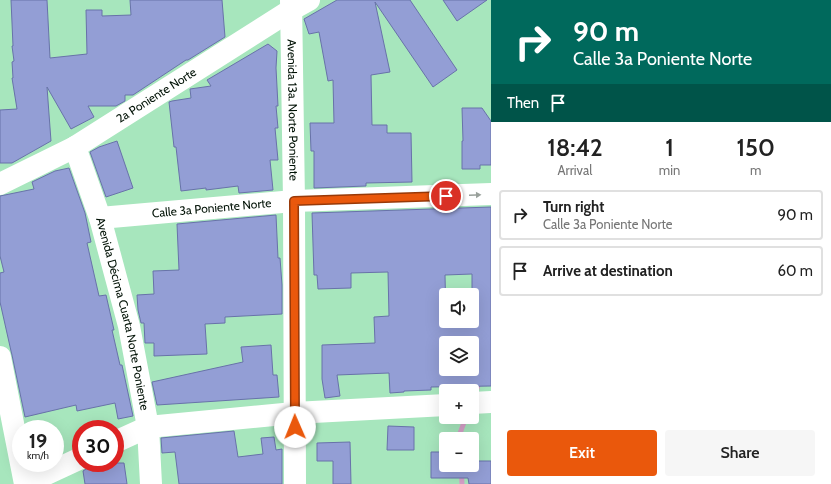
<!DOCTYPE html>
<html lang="en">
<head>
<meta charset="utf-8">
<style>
	:root { --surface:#fff; --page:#f6f6f6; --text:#222; --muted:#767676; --line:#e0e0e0; --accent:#ea580c }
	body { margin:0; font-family:Cabin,sans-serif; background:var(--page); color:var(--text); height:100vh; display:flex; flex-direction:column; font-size:15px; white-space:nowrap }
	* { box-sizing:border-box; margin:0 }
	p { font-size:13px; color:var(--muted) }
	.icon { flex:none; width:22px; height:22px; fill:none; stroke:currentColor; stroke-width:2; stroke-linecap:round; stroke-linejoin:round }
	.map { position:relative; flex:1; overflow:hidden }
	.panel { display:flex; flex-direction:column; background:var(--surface); width:340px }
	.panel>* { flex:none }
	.banner { background:#00695c; color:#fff; overflow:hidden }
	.controls { position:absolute; left:439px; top:288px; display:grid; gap:8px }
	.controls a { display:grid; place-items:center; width:40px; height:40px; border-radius:4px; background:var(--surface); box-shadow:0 4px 16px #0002; font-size:20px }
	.speed { position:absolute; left:12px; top:420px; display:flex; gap:8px; font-size:20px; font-weight:700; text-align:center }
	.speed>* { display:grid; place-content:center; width:52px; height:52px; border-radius:50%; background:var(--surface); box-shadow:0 4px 16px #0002; line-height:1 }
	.speed small { font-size:10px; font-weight:400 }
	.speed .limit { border:6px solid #d22; background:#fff; color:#111 }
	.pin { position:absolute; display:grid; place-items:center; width:34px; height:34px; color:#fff; margin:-17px; border:2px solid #fff; border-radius:50%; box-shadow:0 1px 4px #0007 }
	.me { position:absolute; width:44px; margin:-22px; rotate:359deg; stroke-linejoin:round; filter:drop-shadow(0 0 3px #0008) }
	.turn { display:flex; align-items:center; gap:14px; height:84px; padding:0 16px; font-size:18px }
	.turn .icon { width:52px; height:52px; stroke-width:2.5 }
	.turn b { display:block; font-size:28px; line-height:34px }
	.then { display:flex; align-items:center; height:38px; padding:0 16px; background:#0003; gap:8px; font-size:15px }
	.eta { display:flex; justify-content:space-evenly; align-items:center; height:68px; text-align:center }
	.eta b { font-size:24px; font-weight:600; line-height:28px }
	.button { display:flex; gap:8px; margin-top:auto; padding:8px 16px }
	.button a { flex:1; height:46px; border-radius:4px; background:var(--accent); color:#fff; font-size:16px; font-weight:600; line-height:46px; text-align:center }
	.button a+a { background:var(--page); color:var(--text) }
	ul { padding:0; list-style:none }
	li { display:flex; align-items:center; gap:12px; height:50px; margin:0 8px 6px; padding:0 8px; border:2px solid var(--line); border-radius:4px }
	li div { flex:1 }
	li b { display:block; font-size:15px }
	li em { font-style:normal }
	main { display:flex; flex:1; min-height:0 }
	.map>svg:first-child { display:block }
</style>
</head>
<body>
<main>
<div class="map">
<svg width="491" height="484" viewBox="0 0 491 484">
	<rect width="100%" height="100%" fill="#a7e6bd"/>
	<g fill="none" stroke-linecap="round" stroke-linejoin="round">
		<g stroke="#d5a0c8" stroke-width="5">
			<path d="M 474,397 L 480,380"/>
			<path d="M 459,439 L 459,436 L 466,417"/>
			<path d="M 461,465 L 462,484"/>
		</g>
	</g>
	<g fill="#939ed5" stroke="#6872a9" fill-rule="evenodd">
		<path d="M 11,0 L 47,0 L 50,58 L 87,54 L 86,10 L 102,10 L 102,16 L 131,15 L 130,0 L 222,0 L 225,37 L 188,60 L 186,60 L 133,95 L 125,95 L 125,101 L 116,106 L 88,106 L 94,117 L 71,129 L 47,87 L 51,141 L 12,163 L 0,163 L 0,110 L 17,109 L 12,78 L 13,78 L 12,62 L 14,61 L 12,46 L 13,46 Z"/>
		<path d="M 337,0 L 410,0 L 457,70 L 433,87 L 375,2 L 390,72 L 371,75 L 372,125 L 387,125 L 387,133 L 411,133 L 412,182 L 366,183 L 366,186 L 314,188 L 314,151 L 311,151 L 310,123 L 334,123 L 333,80 L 328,81 L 319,32 L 309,34 L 304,19 Z"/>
		<path d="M 443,0 L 487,0 L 457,21 Z"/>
		<path d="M 268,44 L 277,51 L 276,68 L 278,106 L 276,106 L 278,128 L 275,128 L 278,160 L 270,160 L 273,190 L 239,193 L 238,186 L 206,190 L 206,188 L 181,191 L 176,147 L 174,147 L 169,102 L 172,101 L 191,98 L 190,89 L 211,86 L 207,80 Z"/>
		<path d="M 462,108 L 482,108 L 491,121 L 491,165 L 480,165 L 480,169 L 462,169 L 462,141 L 463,141 Z"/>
		<path d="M 117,141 L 133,188 L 106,197 L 90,152 L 99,147 Z"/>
		<path d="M 69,168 L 85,213 L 91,242 L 87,243 L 99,296 L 106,295 L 114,330 L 112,330 L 120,365 L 122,365 L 133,416 L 118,419 L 115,403 L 77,411 L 76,405 L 25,417 L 12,355 L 11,351 L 0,302 L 0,273 L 4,272 L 0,256 L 0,196 L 34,189 L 32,182 L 55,171 Z"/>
		<path d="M 491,207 L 491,386 L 431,387 L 431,390 L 404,391 L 404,392 L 390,393 L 389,373 L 337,375 L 340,396 L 325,398 L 322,379 L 322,345 L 375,343 L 374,317 L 389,316 L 388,272 L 351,273 L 351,288 L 318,289 L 317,275 L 314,275 L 312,213 ZM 472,274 L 472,321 L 446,321 L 445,275 ZM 446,343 L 472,343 L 472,369 L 446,369 Z"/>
		<path d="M 276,215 L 278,258 L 280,258 L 282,285 L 282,314 L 225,317 L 225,323 L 205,324 L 207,354 L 154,356 L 154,343 L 145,343 L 144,323 L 141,323 L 138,310 L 137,295 L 154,294 L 153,271 L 179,270 L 177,224 Z"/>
		<path d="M 271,345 L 273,375 L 277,375 L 279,397 L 157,405 L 152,382 L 243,362 L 241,347 Z"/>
		<path d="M 388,426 L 414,427 L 414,450 L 387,450 Z"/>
		<path d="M 234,431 L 238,457 L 263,454 L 261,438 L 274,437 L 276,450 L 282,449 L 282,484 L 179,484 L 175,452 L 162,453 L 161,438 Z"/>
		<path d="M 350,442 L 351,484 L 333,484 L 333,461 L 317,461 L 317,443 Z"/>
		<path d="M 431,452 L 444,452 L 444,465 L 472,465 L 472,461 L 491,461 L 491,484 L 469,484 L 468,478 L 431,478 Z"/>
		<path d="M 104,463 L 124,463 L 127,484 L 85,484 L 83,471 L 89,467 L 105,465 Z"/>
	</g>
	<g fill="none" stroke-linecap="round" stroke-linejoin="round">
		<g stroke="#fff" stroke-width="22">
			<path id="s1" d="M 291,0 L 294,201 L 295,484"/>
			<path id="s2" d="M 75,147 L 100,218 L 129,326 L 148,427 L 151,484"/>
			<path id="s3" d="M 0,184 L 75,147 L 291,10 L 309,0"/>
			<path id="s4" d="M 100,218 L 294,201 L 491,194"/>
			<path d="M 0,357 L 25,484"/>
			<path d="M 472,403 L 491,402"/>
			<path d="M 115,442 L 148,427 L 294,413 L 446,405"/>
			<path d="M 25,484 L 81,458"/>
		</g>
	</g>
	<defs><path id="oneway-solid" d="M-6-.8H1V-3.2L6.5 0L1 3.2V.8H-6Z"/></defs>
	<use fill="#99a09b" href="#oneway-solid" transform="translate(475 195) rotate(-2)"/>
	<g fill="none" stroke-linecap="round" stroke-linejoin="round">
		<defs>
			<path id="route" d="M 295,427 L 294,201 L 446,196"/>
		</defs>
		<use href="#route" stroke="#983908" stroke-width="10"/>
		<use href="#route" stroke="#ea580c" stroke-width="7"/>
	</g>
	<g text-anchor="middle" stroke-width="3" stroke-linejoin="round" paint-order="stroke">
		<g font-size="12" fill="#001105" stroke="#a7e6bd">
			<text dy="4" stroke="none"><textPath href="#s3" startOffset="180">2a Poniente Norte</textPath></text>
			<text dy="4" stroke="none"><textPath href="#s1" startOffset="110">Avenida 13a. Norte Poniente</textPath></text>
			<text dy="4" stroke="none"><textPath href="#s4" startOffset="112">Calle 3a Poniente Norte</textPath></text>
			<text dy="4" stroke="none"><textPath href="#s2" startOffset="174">Avenida Décima Cuarta Norte Poniente</textPath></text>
		</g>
	</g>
</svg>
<div class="controls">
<a><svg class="icon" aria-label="sound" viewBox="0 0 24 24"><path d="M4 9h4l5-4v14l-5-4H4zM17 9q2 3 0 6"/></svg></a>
<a><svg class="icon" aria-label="layers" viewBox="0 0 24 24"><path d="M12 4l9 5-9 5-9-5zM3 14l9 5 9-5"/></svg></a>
<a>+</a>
<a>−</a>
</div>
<div class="speed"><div>19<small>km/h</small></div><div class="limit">30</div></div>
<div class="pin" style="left:446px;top:196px;background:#d93025"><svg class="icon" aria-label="arrive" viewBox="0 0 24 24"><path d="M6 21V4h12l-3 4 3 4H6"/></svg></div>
<svg class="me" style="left:295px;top:427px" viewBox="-20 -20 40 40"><circle r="19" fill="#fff"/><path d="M0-13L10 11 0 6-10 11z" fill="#ea580c"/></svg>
</div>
<section class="panel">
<div class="banner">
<div class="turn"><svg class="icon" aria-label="right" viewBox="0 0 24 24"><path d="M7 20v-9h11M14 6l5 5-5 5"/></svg><div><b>90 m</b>Calle 3a Poniente Norte</div></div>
<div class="then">Then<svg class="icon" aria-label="arrive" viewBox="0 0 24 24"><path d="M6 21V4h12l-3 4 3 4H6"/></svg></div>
</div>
<div class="eta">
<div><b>18:42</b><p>Arrival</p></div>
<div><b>1</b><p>min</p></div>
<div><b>150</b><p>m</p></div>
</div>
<ul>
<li><svg class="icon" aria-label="right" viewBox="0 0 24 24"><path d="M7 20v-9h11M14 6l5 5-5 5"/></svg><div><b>Turn right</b><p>Calle 3a Poniente Norte</p></div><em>90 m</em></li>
<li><svg class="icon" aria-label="arrive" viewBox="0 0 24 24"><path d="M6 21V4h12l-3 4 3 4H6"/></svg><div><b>Arrive at destination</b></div><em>60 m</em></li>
</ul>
<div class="button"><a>Exit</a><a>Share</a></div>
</section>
</main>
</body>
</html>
